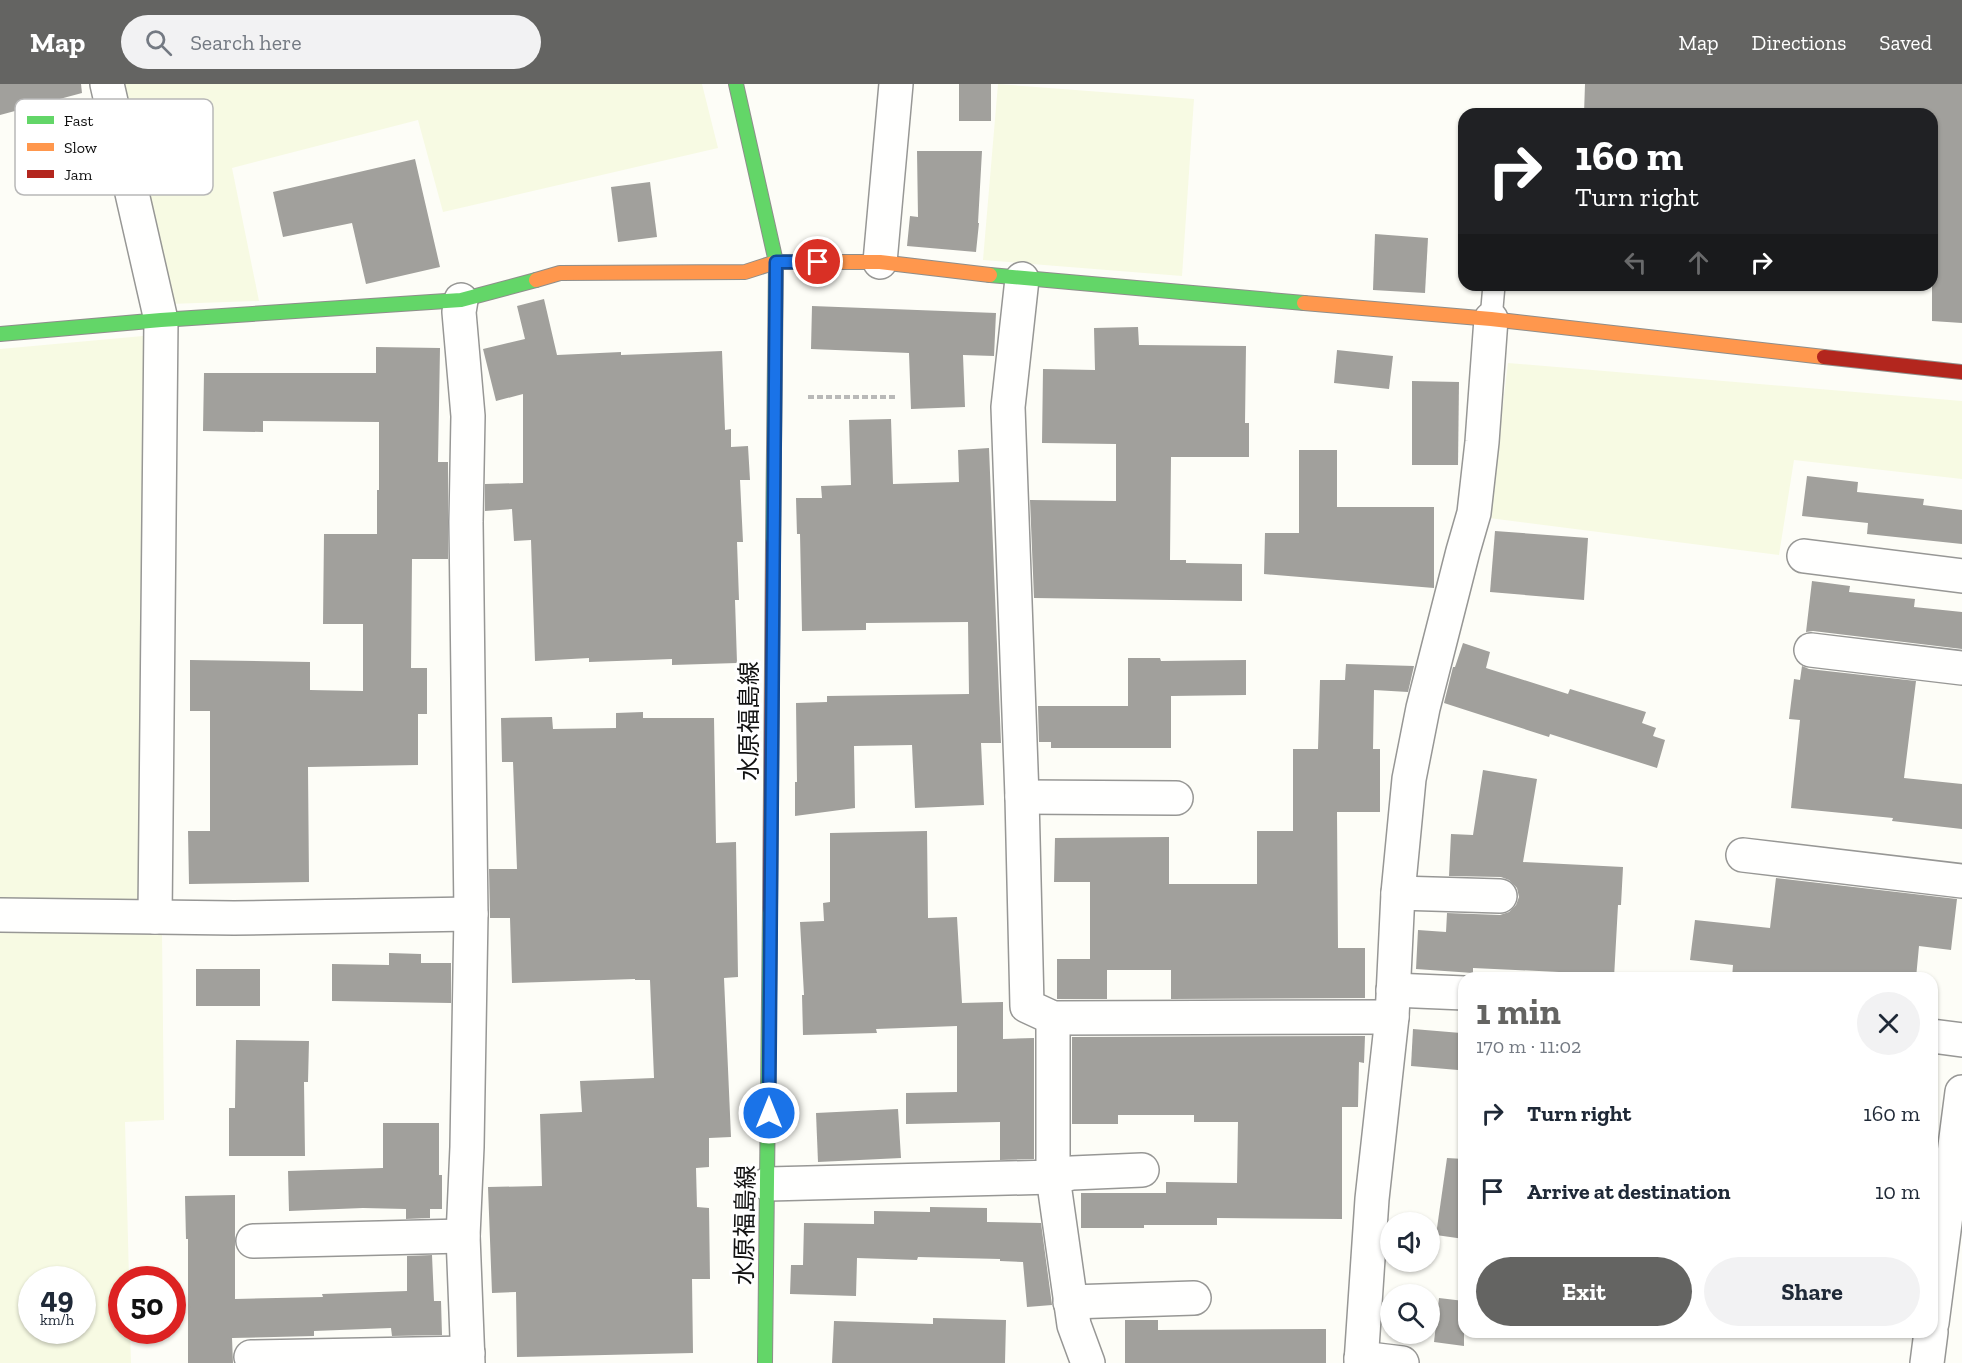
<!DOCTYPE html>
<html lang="en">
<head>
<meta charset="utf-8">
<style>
	:root { --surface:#fff; --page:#f2f2f3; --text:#1f2937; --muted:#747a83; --accent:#646462 }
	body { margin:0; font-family:"Zilla Slab","Noto Sans JP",serif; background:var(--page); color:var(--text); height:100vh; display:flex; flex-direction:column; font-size:22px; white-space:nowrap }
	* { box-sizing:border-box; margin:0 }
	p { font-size:20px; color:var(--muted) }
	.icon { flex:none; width:33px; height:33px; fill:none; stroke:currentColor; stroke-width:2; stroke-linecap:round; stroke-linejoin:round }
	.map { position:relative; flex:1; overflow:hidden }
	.sheet { position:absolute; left:1458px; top:888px; width:480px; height:366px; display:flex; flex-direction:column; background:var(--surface); border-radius:18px; box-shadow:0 2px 4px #0004 }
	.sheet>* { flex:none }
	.top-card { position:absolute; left:1458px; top:24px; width:480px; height:183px; border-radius:18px; box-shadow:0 2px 4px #0004; background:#202124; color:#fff; overflow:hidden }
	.fabs { position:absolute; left:1380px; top:1128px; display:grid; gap:12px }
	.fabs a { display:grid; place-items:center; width:60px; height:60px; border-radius:50%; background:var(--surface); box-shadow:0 2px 4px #0004; font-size:30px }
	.speed { position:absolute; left:18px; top:1182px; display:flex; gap:12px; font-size:30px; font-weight:700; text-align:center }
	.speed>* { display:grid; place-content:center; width:78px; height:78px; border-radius:50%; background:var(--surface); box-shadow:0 2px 4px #0004; line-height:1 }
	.speed small { font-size:15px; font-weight:400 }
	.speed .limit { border:9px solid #d22; background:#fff; color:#111 }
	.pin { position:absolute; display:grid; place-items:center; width:51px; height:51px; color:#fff; margin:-26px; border:3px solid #fff; border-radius:50%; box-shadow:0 2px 6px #0007 }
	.me { position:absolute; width:66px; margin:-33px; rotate:0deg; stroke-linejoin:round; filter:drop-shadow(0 0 4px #0008) }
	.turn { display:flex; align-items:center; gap:21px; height:126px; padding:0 18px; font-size:27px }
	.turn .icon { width:78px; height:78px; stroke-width:2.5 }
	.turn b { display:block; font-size:42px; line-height:51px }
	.lanes { display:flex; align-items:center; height:57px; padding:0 18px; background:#0003; justify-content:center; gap:30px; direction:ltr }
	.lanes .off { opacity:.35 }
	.round { display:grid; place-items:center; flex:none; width:63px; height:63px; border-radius:32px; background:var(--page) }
	.summary { display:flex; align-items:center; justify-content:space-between; height:102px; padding:0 18px }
	h1 { font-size:36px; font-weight:800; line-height:45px; color:var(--accent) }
	.button { display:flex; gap:12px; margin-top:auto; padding:12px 18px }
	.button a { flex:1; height:69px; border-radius:36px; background:var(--accent); color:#fff; font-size:24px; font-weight:800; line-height:69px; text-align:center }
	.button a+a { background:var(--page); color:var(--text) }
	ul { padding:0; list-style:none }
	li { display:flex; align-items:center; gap:18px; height:78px; padding:0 18px }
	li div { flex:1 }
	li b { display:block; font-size:22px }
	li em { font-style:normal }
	header { display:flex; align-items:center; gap:36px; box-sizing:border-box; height:84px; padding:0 30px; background:var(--accent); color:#fff }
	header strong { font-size:28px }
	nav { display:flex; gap:33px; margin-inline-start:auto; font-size:21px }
	.search { width:420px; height:54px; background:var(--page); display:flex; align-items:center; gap:15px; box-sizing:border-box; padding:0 21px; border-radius:33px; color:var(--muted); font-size:22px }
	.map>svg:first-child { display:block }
</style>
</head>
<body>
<header>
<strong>Map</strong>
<div class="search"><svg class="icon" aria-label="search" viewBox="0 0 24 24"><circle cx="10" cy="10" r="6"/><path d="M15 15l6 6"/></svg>Search here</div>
<nav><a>Map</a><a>Directions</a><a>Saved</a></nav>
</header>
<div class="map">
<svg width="1962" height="1279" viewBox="0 0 1962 1279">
	<rect width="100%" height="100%" fill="#fdfdf7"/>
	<g fill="#f7fae3" fill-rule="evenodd">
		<path d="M 119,0 L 702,0 L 718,64 L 443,128 L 418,36 L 232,84 L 259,217 L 169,220 Z"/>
		<path d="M 998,0 L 1194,15 L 1182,192 L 983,176 Z"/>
		<path d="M 143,252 L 145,824 L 0,823 L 0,265 Z"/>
		<path d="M 1508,279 L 1962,317 L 1962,395 L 1794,376 L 1779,471 L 1489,434 Z"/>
		<path d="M 0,847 L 162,848 L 164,1036 L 125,1038 L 129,1195 L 122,1196 L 122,1246 L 130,1247 L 131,1279 L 0,1279 ZM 32,1196 L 82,1196 L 82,1246 L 32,1246 Z"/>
	</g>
	<g fill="#a1a09c">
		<path d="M 0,0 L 81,0 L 82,9 L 0,31 Z"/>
		<rect x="959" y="0" width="32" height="37"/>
		<path d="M 1585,0 L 1962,0 L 1962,239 L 1932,237 L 1932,30 L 1584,30 Z"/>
		<path d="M 917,67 L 982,67 L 978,139 L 979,139 L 976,168 L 907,162 L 910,132 L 918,133 Z"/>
		<path d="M 415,75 L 440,183 L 366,200 L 352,139 L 283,153 L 273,108 Z"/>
		<path d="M 650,98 L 657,153 L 618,158 L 611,103 Z"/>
		<path d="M 1375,150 L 1428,154 L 1425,209 L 1373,206 Z"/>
		<path d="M 544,215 L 557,271 L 621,268 L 621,271 L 722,267 L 725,346 L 731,345 L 731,363 L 748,362 L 750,396 L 740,396 L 743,458 L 737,458 L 739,516 L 735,516 L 737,579 L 672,581 L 672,575 L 589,578 L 589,574 L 535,577 L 531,456 L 514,457 L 512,425 L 485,427 L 485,400 L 523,399 L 523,310 L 496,317 L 483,265 L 525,255 L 517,222 Z"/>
		<path d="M 812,222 L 996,229 L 994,272 L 963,271 L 965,323 L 911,325 L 909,269 L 811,265 Z"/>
		<path d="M 1138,243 L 1139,261 L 1246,262 L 1245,339 L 1249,339 L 1249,373 L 1171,373 L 1170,476 L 1186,476 L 1186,479 L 1242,480 L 1242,517 L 1034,514 L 1030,416 L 1116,417 L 1116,360 L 1042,359 L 1043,285 L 1095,286 L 1094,244 Z"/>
		<path d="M 376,263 L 440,264 L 438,378 L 448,378 L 448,475 L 412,475 L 411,584 L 427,584 L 427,630 L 418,630 L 418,681 L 308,683 L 309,798 L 189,800 L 188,747 L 210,747 L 210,627 L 190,627 L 190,576 L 310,578 L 310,606 L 363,607 L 363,540 L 323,540 L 324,450 L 377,450 L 377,406 L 379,406 L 379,338 L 263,337 L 263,348 L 203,347 L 204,289 L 376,289 Z"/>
		<path d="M 1337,266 L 1393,272 L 1389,305 L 1334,299 Z"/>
		<path d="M 1412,297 L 1459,298 L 1458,381 L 1412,381 Z"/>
		<path d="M 891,335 L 893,400 L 959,398 L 958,366 L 989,364 L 1001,659 L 981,659 L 984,721 L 915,724 L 912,661 L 854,662 L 855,724 L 795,732 L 795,698 L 797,698 L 796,619 L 827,618 L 827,612 L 969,610 L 968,538 L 866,539 L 866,546 L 802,547 L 800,450 L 797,450 L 796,414 L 822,414 L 821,402 L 851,401 L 849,336 Z"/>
		<path d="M 1299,366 L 1337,366 L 1337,423 L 1434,423 L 1434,504 L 1264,490 L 1265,449 L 1299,449 Z"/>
		<path d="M 1807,392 L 1858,398 L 1857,408 L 1924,415 L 1923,421 L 1962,426 L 1962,460 L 1867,450 L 1868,439 L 1802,432 Z"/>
		<path d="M 1495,447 L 1588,454 L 1584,516 L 1490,508 Z"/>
		<path d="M 1812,497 L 1850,502 L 1849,508 L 1915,515 L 1914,523 L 1962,528 L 1962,565 L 1813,547 L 1806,548 Z"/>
		<path d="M 1463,559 L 1490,568 L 1486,584 L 1568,610 L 1570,605 L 1646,628 L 1642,639 L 1656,644 L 1653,652 L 1665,656 L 1657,684 L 1550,650 L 1549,653 L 1444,619 L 1453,583 L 1455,583 Z"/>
		<path d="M 1128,574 L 1160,574 L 1161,577 L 1246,576 L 1246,611 L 1171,612 L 1171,664 L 1051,664 L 1051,658 L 1039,658 L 1038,622 L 1128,622 Z"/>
		<path d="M 1346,580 L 1414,582 L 1408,608 L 1374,606 L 1373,665 L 1380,665 L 1380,728 L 1337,728 L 1338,864 L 1365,864 L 1365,914 L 1171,915 L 1171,886 L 1107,886 L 1107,915 L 1057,915 L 1057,875 L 1090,875 L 1090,798 L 1054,798 L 1055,754 L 1169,753 L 1169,800 L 1257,800 L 1257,747 L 1293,747 L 1293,665 L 1318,665 L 1320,596 L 1345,596 Z"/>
		<path d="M 1802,582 L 1809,585 L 1916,597 L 1904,694 L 1962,700 L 1962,745 L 1892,737 L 1893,734 L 1791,724 L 1800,636 L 1789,635 L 1794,595 L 1800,596 Z"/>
		<path d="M 643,628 L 643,634 L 714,634 L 716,759 L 736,758 L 738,893 L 724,894 L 731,1053 L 709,1054 L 709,1083 L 696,1084 L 697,1123 L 709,1124 L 710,1195 L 692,1195 L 693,1269 L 517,1273 L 516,1208 L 492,1209 L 488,1103 L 542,1102 L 540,1030 L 582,1028 L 580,997 L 654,994 L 650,896 L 635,896 L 635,895 L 512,899 L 510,834 L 490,834 L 489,785 L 517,785 L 513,678 L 502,678 L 501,634 L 552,633 L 553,645 L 616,644 L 616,629 Z"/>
		<path d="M 1483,686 L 1537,695 L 1523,778 L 1623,783 L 1621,821 L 1618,821 L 1614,894 L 1559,892 L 1559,888 L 1473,884 L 1473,889 L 1416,885 L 1418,846 L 1446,848 L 1447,829 L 1500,831 L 1509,828 L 1516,821 L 1519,813 L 1517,804 L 1509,796 L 1501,793 L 1449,792 L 1451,750 L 1473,751 Z"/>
		<path d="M 927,747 L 928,834 L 957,833 L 962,919 L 1003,918 L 1003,955 L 1034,954 L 1034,1075 L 1000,1076 L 1000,1038 L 906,1040 L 906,1009 L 957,1008 L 957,942 L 876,945 L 877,949 L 803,951 L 802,911 L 804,911 L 800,838 L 824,837 L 823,819 L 830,818 L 830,749 Z"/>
		<path d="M 1776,794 L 1957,815 L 1951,866 L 1919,862 L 1916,894 L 1732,894 L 1733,881 L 1690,876 L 1695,836 L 1770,844 Z"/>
		<path d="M 389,869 L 421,870 L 421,879 L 451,879 L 451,919 L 332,917 L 332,880 L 389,881 Z"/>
		<rect x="196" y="885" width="64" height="37"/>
		<path d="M 1413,945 L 1461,949 L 1458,986 L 1411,982 Z"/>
		<path d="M 1365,952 L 1364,979 L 1359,978 L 1358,1023 L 1342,1023 L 1342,1135 L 1217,1134 L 1217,1141 L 1144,1141 L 1144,1144 L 1081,1144 L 1081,1109 L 1166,1109 L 1166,1098 L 1237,1099 L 1238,1038 L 1194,1038 L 1194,1031 L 1118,1031 L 1118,1040 L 1072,1040 L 1072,953 Z"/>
		<path d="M 236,956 L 309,957 L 308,998 L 304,998 L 305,1072 L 229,1072 L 229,1024 L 235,1024 Z"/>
		<path d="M 898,1025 L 901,1074 L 818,1078 L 816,1029 Z"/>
		<path d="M 383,1039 L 439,1039 L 439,1091 L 442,1091 L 442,1125 L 430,1125 L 430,1134 L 406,1135 L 406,1125 L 363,1124 L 289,1127 L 288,1087 L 383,1084 Z"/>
		<path d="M 1447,1074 L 1464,1075 L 1464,1155 L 1436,1151 Z"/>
		<path d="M 235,1111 L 235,1215 L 323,1213 L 322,1210 L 407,1207 L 407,1172 L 432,1171 L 434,1217 L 441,1217 L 442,1251 L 392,1252 L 391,1244 L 314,1247 L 314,1252 L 232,1254 L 233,1279 L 188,1279 L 188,1155 L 186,1155 L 185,1112 Z"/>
		<path d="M 930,1123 L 987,1124 L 987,1138 L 1041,1139 L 1052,1221 L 1027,1223 L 1023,1178 L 1000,1177 L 1000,1175 L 918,1173 L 917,1176 L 857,1174 L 856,1212 L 790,1210 L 791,1181 L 803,1181 L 804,1139 L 874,1140 L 874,1127 L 930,1128 Z"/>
		<path d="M 1439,1214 L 1464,1217 L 1464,1262 L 1434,1258 Z"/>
		<path d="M 933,1234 L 1006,1236 L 1005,1279 L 832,1279 L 834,1237 L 933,1240 Z"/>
		<path d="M 1125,1236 L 1158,1236 L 1158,1246 L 1326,1245 L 1326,1279 L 1125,1279 Z"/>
	</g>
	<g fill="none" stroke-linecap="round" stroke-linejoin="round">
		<defs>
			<path id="lane" d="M 1491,235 L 1494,201"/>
			<g id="street">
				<path d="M 107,0 L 161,236 L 155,833"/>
				<path d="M 880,178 L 896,0"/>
				<path d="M 1022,195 L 1008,323 L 1022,713 L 1027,922 L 1053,934 L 1392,933"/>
				<path d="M 461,216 L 459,228 L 468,332 L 466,438 L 471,830 L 467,1063 L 463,1152 L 468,1279"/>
				<path d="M 1804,472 L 1962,492"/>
				<path d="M 1811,566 L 1962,584"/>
				<path d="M 1022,713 L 1176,714"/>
				<path d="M 1743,771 L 1962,797"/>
				<path d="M 1398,809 L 1500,812"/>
				<path d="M 0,831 L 234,834 L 471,830"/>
				<path d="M 1393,906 L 1464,909"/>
				<path d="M 1053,934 L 1053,1093 L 1074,1241 L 1088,1279"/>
				<path d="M 1932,952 L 1962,956"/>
				<path d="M 768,1100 L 1053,1093 L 1072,1089 L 1142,1086"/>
				<path d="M 253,1157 L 463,1152"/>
				<path d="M 1070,1218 L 1194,1214"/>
				<path d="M 1932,1239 L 1962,1008"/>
				<path d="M 251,1273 L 468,1269"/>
				<path d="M 1361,1274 L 1402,1279"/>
				<path d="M 1361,1279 L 1372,1115 L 1392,933 L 1398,809 L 1409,695 L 1423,624 L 1463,467 L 1474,429 L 1482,358 L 1491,235"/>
				<path d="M 1927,1279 L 1931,1248"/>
			</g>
			<g id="fast">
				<path d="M 736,0 L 776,178 L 773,459"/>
				<path d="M 990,191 L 1304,219"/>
				<path d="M 0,250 L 161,236 L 461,216 L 536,196"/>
				<path d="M 765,1279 L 770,825"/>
			</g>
			<g id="slow">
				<path d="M 536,196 L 560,189 L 745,188 L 776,178 L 880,178 L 990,191"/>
				<path d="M 1304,219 L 1491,235 L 1824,273"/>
			</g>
			<g id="jam">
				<path d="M 1824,273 L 1962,288"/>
				<path d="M 770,825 L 773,459"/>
			</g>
		</defs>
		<use href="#lane" stroke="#979795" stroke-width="24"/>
		<use href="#street" stroke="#979795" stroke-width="36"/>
		<use href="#fast" stroke="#8e8e8b" stroke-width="16"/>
		<use href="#slow" stroke="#8e8e8b" stroke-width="16"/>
		<use href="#jam" stroke="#8e8e8b" stroke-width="16"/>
		<path stroke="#b9b9b8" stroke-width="4" stroke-dasharray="6 3" stroke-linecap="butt" d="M 808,313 L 897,313"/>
		<use href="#lane" stroke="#fffffe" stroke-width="21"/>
		<use href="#street" stroke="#fffffe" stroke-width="33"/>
		<use href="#fast" stroke="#63d668" stroke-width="14"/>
		<use href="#slow" stroke="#ff974d" stroke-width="14"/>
		<use href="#jam" stroke="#b3261e" stroke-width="14"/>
	</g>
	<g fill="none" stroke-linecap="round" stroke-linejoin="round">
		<defs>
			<path id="route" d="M 769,1029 L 776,178 L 818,178"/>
		</defs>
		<use href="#route" stroke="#114b97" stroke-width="15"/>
		<use href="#route" stroke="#1a73e8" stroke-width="10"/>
	</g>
	<g text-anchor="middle" stroke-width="6" stroke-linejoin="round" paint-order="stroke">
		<g font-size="24" fill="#111" stroke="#fff">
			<text transform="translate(749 637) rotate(-90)" y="8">水原福島線</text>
			<text transform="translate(745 1141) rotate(-89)" y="8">水原福島線</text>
		</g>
	</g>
	<rect x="15" y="15" width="198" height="96" rx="9" fill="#fff" stroke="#b8b8b8" stroke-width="1.5"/>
	<rect x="27" y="32" width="27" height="8" fill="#63d668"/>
	<rect x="27" y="59" width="27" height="8" fill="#ff974d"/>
	<rect x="27" y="86" width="27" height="8" fill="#b3261e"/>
	<g font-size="16" fill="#111">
		<text x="64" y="42">Fast</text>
		<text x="64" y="69">Slow</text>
		<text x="64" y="96">Jam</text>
	</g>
</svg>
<div class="fabs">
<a><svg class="icon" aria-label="sound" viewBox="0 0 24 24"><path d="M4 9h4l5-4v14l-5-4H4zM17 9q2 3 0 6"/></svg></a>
<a><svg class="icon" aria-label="search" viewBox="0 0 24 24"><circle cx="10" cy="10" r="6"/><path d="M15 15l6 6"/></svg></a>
</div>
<div class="speed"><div>49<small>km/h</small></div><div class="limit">50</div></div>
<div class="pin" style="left:818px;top:178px;background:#d93025"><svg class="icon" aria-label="arrive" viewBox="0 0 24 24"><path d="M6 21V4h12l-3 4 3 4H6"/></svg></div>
<svg class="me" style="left:769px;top:1029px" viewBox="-20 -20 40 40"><circle r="17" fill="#1a73e8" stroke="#fff" stroke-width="3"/><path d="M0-11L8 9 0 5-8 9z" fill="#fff"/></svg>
<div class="top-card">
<div class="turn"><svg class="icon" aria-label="right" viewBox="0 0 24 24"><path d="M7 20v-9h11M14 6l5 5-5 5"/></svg><div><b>160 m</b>Turn right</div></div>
<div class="lanes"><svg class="icon off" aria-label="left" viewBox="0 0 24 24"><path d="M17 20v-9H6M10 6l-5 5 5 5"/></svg><svg class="icon off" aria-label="ahead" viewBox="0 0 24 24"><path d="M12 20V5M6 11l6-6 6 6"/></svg><svg class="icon" aria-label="right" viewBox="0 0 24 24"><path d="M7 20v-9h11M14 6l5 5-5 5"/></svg></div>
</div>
<section class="sheet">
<div class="summary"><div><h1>1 min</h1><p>170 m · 11:02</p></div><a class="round"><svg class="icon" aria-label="close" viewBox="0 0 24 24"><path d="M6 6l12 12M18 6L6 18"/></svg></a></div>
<ul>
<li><svg class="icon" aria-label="right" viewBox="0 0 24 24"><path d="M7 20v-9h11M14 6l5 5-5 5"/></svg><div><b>Turn right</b></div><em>160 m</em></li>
<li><svg class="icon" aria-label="arrive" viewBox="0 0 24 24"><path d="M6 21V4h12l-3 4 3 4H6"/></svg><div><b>Arrive at destination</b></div><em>10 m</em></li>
</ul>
<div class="button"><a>Exit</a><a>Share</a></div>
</section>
</div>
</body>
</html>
